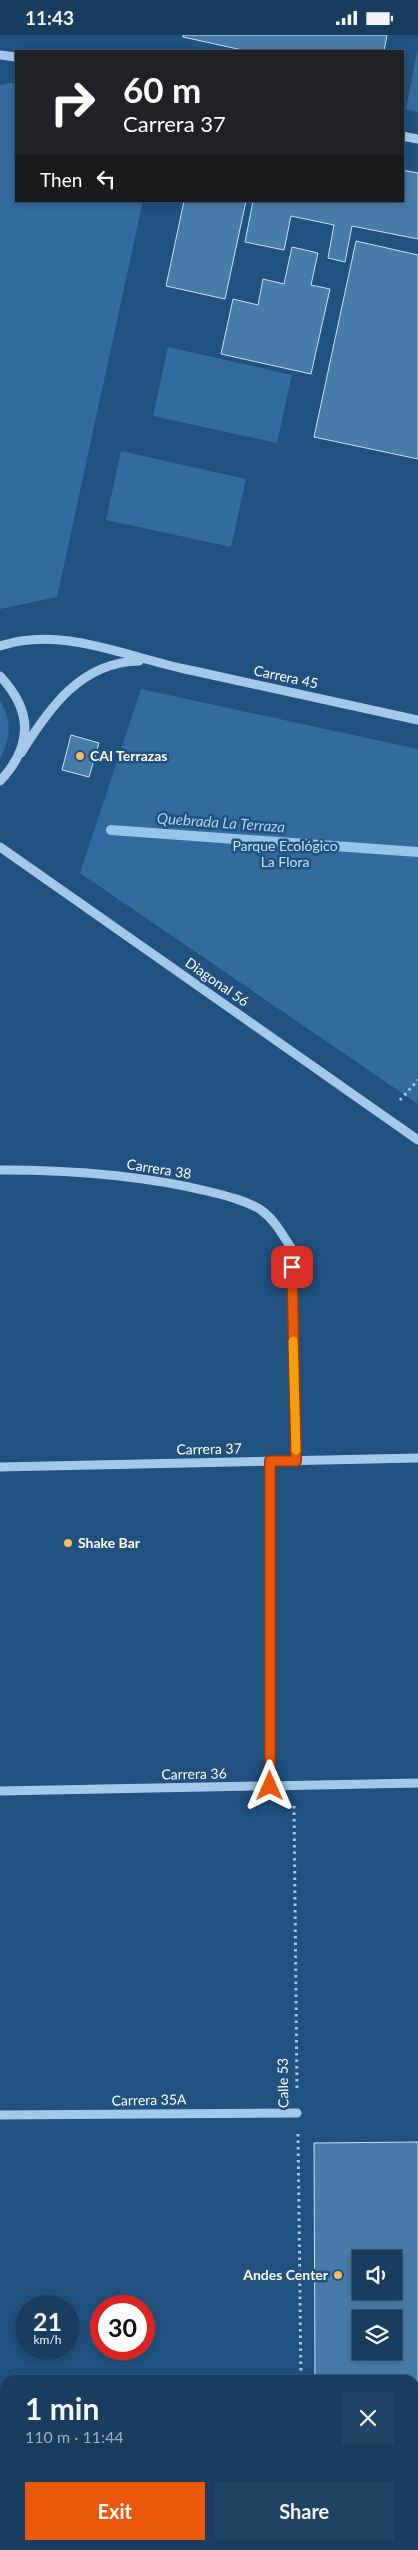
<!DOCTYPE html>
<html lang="en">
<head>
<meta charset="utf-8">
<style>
	:root { --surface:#183d5f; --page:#214465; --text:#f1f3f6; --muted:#9faebd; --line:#365674; --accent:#ea580c }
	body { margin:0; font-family:Lato,sans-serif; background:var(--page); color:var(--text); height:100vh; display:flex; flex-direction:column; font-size:19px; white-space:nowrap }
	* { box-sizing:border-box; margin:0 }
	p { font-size:16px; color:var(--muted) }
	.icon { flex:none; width:28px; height:28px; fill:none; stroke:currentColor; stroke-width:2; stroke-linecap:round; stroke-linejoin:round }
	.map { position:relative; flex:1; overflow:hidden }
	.details { position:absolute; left:0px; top:2340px; width:419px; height:175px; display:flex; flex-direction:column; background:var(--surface); border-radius:15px 15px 0 0; box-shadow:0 2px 8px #0003,0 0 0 1px var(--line) }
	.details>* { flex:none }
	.top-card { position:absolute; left:15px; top:15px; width:389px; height:152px; border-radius:0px; box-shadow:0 2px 8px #0003,0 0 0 1px var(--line); background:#202124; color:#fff; overflow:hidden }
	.buttons { position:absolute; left:352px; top:2215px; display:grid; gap:10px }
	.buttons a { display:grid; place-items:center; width:50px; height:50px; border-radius:0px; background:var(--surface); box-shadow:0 2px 8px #0003,0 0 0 1px var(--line); font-size:25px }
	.speed { position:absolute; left:15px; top:2260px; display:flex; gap:10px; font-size:25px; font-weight:700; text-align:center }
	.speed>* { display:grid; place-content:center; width:65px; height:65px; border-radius:50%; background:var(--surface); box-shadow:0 2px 8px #0003,0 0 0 1px var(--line); line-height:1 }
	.speed small { font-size:12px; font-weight:400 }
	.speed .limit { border:8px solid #d22; background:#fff; color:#111 }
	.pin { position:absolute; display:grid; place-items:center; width:42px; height:42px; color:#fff; margin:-21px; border-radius:10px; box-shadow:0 2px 8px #0006 }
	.me { position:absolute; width:55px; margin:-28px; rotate:0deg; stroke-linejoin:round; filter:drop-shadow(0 0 4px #0008) }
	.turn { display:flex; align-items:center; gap:18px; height:105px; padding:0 25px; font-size:22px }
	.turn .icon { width:65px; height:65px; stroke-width:2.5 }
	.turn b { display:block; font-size:35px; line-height:42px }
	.then { display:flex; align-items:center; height:48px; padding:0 25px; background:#0003; gap:10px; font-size:19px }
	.round { display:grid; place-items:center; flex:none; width:52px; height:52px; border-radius:0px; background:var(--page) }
	.headline { display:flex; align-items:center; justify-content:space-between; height:85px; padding:0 25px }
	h1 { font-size:30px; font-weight:700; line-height:38px }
	.primary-button { display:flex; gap:10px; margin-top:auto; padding:10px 25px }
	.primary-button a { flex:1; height:58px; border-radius:0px; background:var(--accent); color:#fff; font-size:20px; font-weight:700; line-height:58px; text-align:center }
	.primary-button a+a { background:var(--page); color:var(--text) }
	.status { display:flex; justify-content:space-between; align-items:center; height:35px; padding:0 25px; background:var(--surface); direction:ltr }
	.status svg { height:14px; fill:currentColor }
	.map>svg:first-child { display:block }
</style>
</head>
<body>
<div class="status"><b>11:43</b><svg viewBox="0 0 49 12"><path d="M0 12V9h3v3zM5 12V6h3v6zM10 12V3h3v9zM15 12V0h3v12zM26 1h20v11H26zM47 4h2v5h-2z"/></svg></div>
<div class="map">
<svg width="418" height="2515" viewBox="0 0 418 2515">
	<rect width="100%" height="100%" fill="#20517f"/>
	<g fill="#326b9d">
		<path d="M 418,12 L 418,77 L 406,74 Z"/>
		<path d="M 11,48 L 16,49 L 16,166 L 143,166 L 57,562 L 0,574 L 0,50 Z"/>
		<path d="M 168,312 L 292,340 L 277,408 L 153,381 Z"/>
		<path d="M 121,416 L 246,444 L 231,512 L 106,485 Z"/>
		<path d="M 141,654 L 418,714 L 418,1069 L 80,838 Z"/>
		<path d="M 0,666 C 12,686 11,703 0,723 Z"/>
	</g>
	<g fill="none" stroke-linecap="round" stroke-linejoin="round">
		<path stroke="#97c4e9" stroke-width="10" d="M 111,795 L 418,817"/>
	</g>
	<g fill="#487ba8" stroke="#c7e0f6" fill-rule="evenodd">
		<path d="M 183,0 L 387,0 L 384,16 L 247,16 L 183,2 Z"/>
		<path d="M 402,135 L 418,138 L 418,204 L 352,191 L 345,227 L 328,223 L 334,190 L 291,181 L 284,215 L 245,207 L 253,166 L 402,166 Z"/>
		<path d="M 184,166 L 246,166 L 225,264 L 166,251 Z"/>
		<path d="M 356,206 L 418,220 L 418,424 L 314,402 Z"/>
		<path d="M 292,212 L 318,218 L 311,250 L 330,254 L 311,339 L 221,319 L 233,264 L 258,270 L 263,244 L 284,249 Z"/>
		<path d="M 71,700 L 99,708 L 89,742 L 62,735 Z"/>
		<path d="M 418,2107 L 418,2364 L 414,2364 L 414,2345 L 315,2345 L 314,2108 ZM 361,2224 L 394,2224 L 394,2256 L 361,2256 ZM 361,2284 L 394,2284 L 394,2316 L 361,2316 Z"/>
	</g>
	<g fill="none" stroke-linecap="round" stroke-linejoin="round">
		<g stroke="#a4c8e7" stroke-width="3" stroke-dasharray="2.5 4" stroke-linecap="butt">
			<path d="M 400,1065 L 418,1045"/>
			<path d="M 294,1771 L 297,2055"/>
			<path d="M 298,2099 L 301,2345"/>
		</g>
		<g stroke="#a4c8e7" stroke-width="9">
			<path d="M 0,20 L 16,22"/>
			<path d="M 402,101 L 418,104"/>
			<path d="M 0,611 C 63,591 123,621 185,634 C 262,651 340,668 418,685"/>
			<path d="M 0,641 C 33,676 33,711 0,746"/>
			<path d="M 21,718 C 49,673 81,627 139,626"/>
			<path d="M 0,812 L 418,1105"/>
			<path d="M 0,1135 C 70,1135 143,1140 211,1157 C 227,1161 247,1166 261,1175 C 275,1185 282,1199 291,1213 L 296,1426"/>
			<path d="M 270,1426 L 270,1751"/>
			<path d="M 0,1432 L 418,1423"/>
			<path d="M 0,1756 L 418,1748"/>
			<path d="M 0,2080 L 297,2078"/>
			<path d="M 414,2394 L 418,2394"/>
			<path d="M 0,2401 L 5,2401"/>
			<path d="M 281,2510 L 281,2515"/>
		</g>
	</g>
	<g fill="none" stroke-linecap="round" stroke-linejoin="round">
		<defs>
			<path id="route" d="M 270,1751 L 270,1426 L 296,1426 L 292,1232"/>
		</defs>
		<use href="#route" stroke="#983908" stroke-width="12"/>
		<use href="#route" stroke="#ea580c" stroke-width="9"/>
		<path stroke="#f59e0b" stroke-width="9" d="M 293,1306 L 296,1415"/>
	</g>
	<g fill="#f5bf64" stroke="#20517f" stroke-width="2">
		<circle cx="80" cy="721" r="5"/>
		<circle cx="68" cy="1508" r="5"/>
		<circle cx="338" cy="2240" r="5"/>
	</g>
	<g text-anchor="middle" stroke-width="5" stroke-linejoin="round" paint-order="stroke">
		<g font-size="14" fill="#fff" stroke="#20517f">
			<text transform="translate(286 642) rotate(12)" y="5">Carrera 45</text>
			<text transform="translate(217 947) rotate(35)" y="5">Diagonal 56</text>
			<text transform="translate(159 1134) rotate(9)" y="5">Carrera 38</text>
			<text transform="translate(209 1414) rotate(-1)" y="5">Carrera 37</text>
			<text transform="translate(194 1739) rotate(-1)" y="5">Carrera 36</text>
			<text transform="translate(283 2048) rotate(-91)" y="5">Calle 53</text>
			<text transform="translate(149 2065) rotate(-1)" y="5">Carrera 35A</text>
		</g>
		<g font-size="14" font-weight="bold" fill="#fff" stroke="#20517f" text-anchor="start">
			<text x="90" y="726">CAI Terrazas</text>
			<text x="78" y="1513">Shake Bar</text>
			<text x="328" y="2245" text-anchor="end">Andes Center</text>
		</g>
		<g font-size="14" fill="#c7e0f6" stroke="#20517f">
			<text x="285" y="816">Parque Ecológico<tspan x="285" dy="16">La Flora</tspan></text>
		</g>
		<g font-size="15" font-style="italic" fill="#afd2ef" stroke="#20517f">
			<text transform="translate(221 788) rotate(4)" y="5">Quebrada La Terraza</text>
		</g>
	</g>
</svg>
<div class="buttons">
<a><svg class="icon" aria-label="sound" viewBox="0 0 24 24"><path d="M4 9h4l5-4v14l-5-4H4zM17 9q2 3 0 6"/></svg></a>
<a><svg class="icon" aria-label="layers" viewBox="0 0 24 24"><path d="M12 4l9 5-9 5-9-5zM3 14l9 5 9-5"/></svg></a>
</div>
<div class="speed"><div>21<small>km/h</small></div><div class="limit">30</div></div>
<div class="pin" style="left:292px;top:1232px;background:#d93025"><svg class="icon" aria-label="arrive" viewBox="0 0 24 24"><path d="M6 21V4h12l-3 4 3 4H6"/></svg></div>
<svg class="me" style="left:270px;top:1751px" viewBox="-20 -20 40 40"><path d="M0-17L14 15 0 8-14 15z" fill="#ea580c" stroke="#fff" stroke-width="4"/></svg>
<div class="top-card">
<div class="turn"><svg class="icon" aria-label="right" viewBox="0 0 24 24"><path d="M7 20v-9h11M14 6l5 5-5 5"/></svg><div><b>60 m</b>Carrera 37</div></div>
<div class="then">Then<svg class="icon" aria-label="left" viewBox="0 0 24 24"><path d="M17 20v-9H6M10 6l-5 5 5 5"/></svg></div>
</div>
<section class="details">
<div class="headline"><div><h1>1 min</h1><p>110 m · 11:44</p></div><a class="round"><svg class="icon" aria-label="close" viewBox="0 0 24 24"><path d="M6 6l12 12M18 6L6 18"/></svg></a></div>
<div class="primary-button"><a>Exit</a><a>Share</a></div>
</section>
</div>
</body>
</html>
